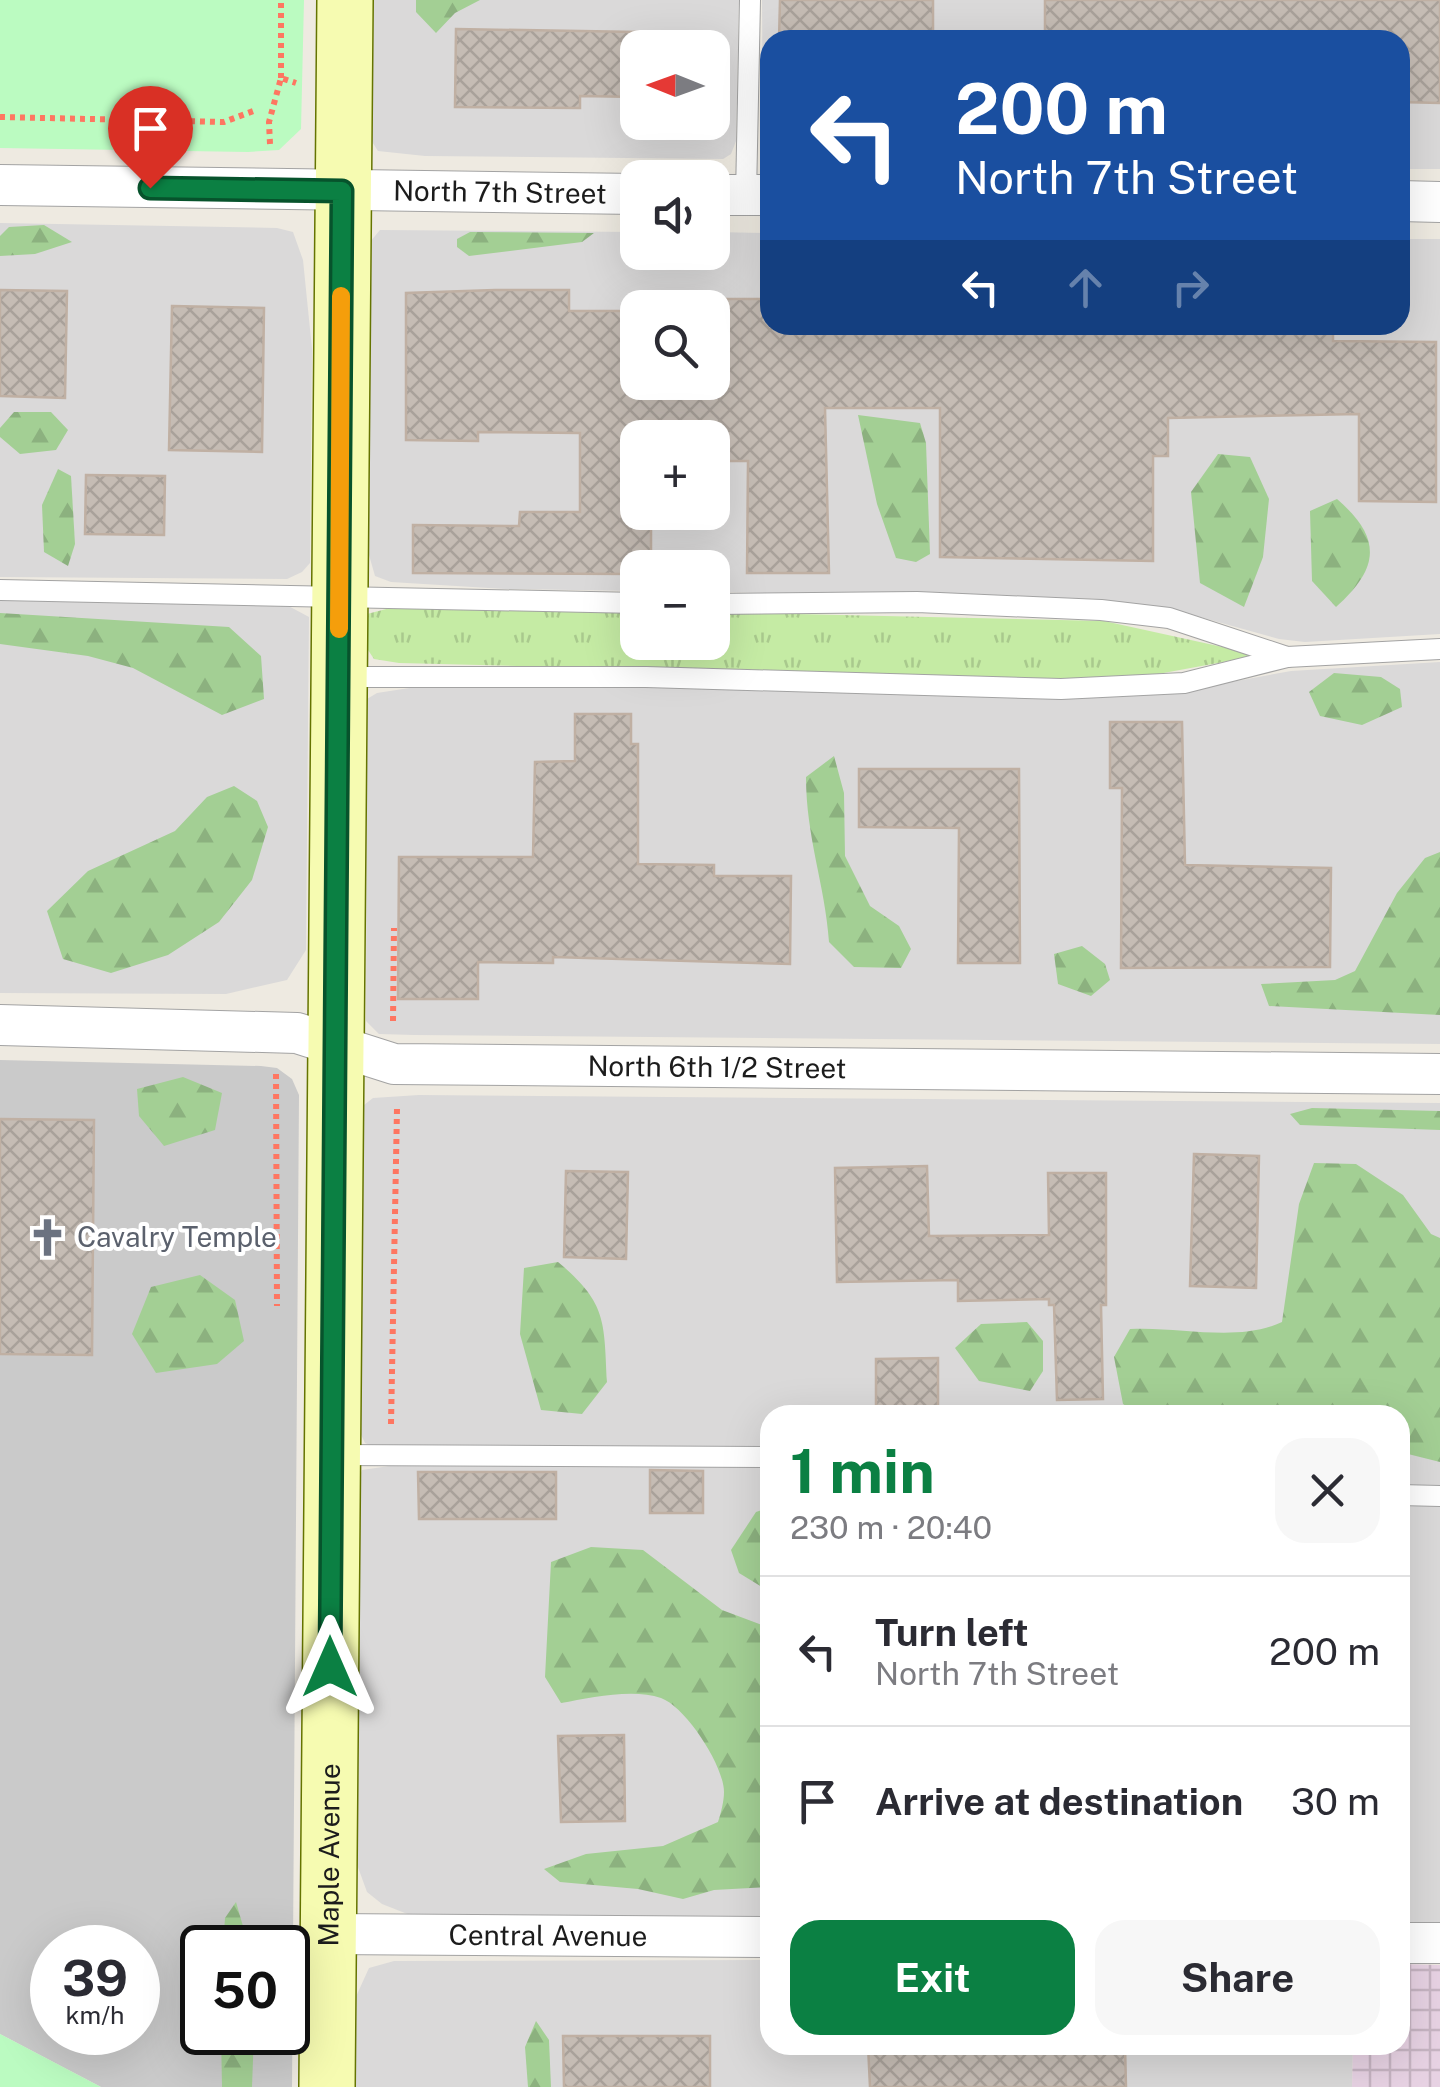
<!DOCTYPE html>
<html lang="en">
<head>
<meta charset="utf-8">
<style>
	:root { --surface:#fff; --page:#f7f7f7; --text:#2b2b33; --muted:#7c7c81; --line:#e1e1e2; --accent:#0b8043 }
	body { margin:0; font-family:"Public Sans",sans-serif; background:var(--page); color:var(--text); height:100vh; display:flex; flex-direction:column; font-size:38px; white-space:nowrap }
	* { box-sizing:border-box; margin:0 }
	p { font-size:32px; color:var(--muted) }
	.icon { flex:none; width:55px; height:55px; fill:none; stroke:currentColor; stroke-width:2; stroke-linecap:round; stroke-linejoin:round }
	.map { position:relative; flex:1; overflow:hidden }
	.side { position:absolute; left:760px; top:1405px; width:650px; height:650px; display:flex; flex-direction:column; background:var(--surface); border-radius:30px; box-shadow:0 10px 40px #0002 }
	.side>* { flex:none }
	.guide { position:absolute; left:760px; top:30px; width:650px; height:305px; border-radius:30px; box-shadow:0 10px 40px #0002; background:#1a4fa0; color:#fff; overflow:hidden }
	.needle { width:65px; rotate:271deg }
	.buttons { position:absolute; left:620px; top:30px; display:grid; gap:20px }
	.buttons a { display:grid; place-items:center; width:110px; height:110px; border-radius:20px; background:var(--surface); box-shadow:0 10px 40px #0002; font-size:50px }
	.speed { position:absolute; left:30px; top:1925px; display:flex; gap:20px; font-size:50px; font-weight:700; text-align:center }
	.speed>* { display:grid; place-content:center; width:130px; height:130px; border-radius:50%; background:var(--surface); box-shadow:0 10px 40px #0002; line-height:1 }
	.speed small { font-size:25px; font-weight:400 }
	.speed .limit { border:5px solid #111; border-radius:15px; background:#fff; color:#111 }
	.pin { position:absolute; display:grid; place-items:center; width:85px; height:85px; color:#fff; margin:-102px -42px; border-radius:50% 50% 50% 0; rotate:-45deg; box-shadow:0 0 10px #0007 }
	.pin .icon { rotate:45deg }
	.me { position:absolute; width:110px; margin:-55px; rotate:0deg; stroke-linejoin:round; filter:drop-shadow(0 0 8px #0008) }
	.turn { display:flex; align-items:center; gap:35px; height:210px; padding:0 30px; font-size:45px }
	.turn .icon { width:130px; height:130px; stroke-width:2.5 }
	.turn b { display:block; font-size:70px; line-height:85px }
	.lanes { display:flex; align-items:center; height:95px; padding:0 30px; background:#0003; justify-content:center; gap:50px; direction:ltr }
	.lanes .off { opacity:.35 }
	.round { display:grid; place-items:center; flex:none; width:105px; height:105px; border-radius:30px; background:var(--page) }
	.headline { display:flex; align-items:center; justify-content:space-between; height:170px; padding:0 30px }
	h1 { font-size:60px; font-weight:700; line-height:75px; color:var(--accent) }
	.primary-button { display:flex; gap:20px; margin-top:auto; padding:20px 30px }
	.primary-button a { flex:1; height:115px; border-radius:30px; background:var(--accent); color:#fff; font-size:40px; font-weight:700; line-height:115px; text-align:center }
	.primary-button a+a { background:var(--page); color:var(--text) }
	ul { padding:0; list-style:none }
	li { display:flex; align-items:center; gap:30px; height:150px; padding:0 30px; border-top:2px solid var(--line) }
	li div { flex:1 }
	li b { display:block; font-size:38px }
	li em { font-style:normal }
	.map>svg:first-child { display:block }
</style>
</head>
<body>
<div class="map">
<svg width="1440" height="2087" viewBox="0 0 1440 2087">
	<defs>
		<pattern id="industrial-grid" width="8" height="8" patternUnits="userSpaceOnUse" patternTransform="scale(2.5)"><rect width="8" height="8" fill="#e7d2e3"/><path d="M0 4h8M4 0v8" fill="none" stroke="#c6b4c2"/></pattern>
		<pattern id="grass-tufts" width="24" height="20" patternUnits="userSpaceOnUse" patternTransform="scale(2.5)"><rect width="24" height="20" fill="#c5eba4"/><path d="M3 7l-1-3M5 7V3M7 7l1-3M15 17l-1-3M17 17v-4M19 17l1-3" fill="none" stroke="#a9c98d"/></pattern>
		<pattern id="forest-firs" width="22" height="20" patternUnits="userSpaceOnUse" patternTransform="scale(2.5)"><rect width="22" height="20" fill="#a3cf94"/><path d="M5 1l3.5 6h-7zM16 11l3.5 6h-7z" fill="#8cb17f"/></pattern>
		<pattern id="building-cross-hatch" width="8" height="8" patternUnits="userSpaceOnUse" patternTransform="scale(2.5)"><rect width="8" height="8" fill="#c5bcb4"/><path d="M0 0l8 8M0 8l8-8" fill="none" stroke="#a9a19a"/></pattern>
	</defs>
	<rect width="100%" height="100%" fill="#eeeae1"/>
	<g fill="#dad9d9" fill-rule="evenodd">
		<path d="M 373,0 L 739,0 L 736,141 L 731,154 L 723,159 L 425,156 L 378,151 L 371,140 ZM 638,48 L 712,48 L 712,122 L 638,122 Z"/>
		<path d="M 762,0 L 1440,0 L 1440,169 L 1400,169 L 1400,40 L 770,40 L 770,161 L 763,161 Z"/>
		<path d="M 0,223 L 277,228 L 293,232 L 303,260 L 312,349 L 310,563 L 302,572 L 287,579 L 0,577 Z"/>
		<path d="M 380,230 L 637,232 L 638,252 L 712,252 L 713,232 L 770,233 L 770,325 L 1400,325 L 1400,239 L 1440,239 L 1440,634 L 1305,642 L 1279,639 L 1171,609 L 1099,599 L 713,592 L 712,568 L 638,568 L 637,591 L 505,589 L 391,582 L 375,576 L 367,548 L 370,242 ZM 638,308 L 712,308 L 712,382 L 638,382 ZM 638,438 L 712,438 L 712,512 L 638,512 Z"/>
		<path d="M 0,601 L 281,602 L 309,617 L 306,950 L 287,980 L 226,994 L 0,993 Z"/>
		<path d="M 1440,662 L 1440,1044 L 414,1035 L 379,1034 L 366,1021 L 367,699 L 377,693 L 429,685 L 501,684 L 884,692 L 1188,690 L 1291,671 Z"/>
		<path d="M 419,1095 L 1440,1103 L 1440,1488 L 1400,1487 L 1400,1415 L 770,1415 L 770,1451 L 372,1446 L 365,1443 L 357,1426 L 359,1130 L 364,1105 L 373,1098 Z"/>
		<path d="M 396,1465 L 770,1465 L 770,1919 L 410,1915 L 382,1904 L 367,1892 L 355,1859 L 359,1478 L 362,1470 Z"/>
		<path d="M 1400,1503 L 1440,1503 L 1440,1925 L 1400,1924 Z"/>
		<path d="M 770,1960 L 770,2045 L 1353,2045 L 1352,2087 L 353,2087 L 354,2001 L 369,1968 L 394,1961 Z"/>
	</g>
	<path fill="url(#industrial-grid)" d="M 1400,1964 L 1440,1965 L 1440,2087 L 1352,2087 L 1353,2045 L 1400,2045 Z"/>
	<path fill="#cacaca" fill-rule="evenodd" d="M 0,1060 L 261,1066 L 277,1068 L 292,1079 L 299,1095 L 292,2087 L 101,2087 L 0,2034 ZM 52,1948 L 138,1948 L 138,2032 L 52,2032 ZM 202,1948 L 288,1948 L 288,2032 L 202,2032 Z"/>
	<path fill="url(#grass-tufts)" d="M 394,607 L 637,611 L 638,642 L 712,642 L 713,612 L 1104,621 L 1250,653 L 1245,658 L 1158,674 L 1057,680 L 399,663 L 374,659 L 366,647 L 367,614 Z"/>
	<g fill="url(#forest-firs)">
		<path d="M 416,0 L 480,0 L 455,13 L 436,33 L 416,12 Z"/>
		<path d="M 44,225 L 72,242 L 35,254 L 0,256 L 0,236 L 9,227 Z"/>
		<path d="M 470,232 L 594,233 L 582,242 L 469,256 L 457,247 L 457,239 Z"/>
		<path d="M 14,412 L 51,412 L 68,430 L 56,450 L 20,454 L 0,437 L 0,428 Z"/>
		<path d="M 858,415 L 920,423 L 926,443 L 930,554 L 916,562 L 896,558 L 877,504 Z"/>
		<path d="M 1218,454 L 1250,457 L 1269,499 L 1263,557 L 1244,607 L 1200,583 L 1191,492 Z"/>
		<path d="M 58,469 L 71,476 L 75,544 L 68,566 L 44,552 L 42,505 Z"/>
		<path d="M 1337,499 C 1383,539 1379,568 1336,607 L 1312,581 L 1310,511 Z"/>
		<path d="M 0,613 L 229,627 L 261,656 L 264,699 L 222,715 L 133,668 L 88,656 L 0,644 Z"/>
		<path d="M 1334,673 L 1381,677 L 1400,689 L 1402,707 L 1362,725 L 1320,716 L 1309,692 Z"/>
		<path d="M 834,756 L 844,793 L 845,856 L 870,906 L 899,926 L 911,949 L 901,968 L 854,967 L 829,942 C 825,884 806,838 806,777 Z"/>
		<path d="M 234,786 L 257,801 L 268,827 L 252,880 L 219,922 L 168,955 L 111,973 L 63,959 L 47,911 L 88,871 L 175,831 L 207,797 Z"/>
		<path d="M 1440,852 L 1440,1015 L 1269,1006 L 1261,984 L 1335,980 L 1355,971 L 1397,893 L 1425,858 Z"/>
		<path d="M 1082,946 L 1105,964 L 1110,980 L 1091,996 L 1058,984 L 1054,954 Z"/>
		<path d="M 183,1077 L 222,1093 L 215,1130 L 164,1146 L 139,1116 L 137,1089 Z"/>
		<path d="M 1312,1108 L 1440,1111 L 1440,1130 L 1300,1125 L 1290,1114 Z"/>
		<path d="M 1314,1163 L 1356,1164 L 1403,1195 L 1431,1234 L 1440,1238 L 1440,1462 L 1400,1452 L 1400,1415 L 1140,1415 L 1123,1404 L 1114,1357 L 1130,1329 C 1179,1326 1237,1343 1282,1322 L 1299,1204 Z"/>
		<path d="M 558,1262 C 607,1303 604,1321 607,1382 L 582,1414 L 541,1410 L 520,1334 L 524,1268 Z"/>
		<path d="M 200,1275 L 235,1300 L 244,1341 L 217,1364 L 156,1373 L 132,1334 L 151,1287 Z"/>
		<path d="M 1027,1322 L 1043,1341 L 1043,1371 L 1030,1391 L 979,1381 L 955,1348 L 981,1324 Z"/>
		<path d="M 770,1507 L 770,1592 L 739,1573 L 731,1550 L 756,1512 Z"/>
		<path d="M 591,1547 L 643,1550 L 722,1610 L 770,1628 L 770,1887 L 714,1890 L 683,1899 L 638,1889 L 560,1882 L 544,1869 L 586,1854 L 663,1846 L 718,1822 C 721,1813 724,1801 724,1792 C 724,1766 686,1707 661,1698 C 632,1688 590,1698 561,1703 L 545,1677 L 551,1562 Z"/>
		<path d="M 236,1902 L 249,1947 L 223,1947 L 225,1918 Z"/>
		<path d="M 536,2021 L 549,2040 L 551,2087 L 528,2087 L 525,2047 Z"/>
		<path d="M 221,2033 L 254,2033 L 252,2087 L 222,2087 Z"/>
	</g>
	<g fill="#bbfbc1">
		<path d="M 0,0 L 304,0 L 301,129 L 279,150 L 248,152 L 0,148 Z"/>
		<path d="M 0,2034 L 101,2087 L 0,2087 Z"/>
	</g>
	<g fill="url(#building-cross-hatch)" stroke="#c0b0a3" stroke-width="2.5">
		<path d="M 780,0 L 933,0 L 933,40 L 779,40 Z"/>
		<path d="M 1045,0 L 1440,0 L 1440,103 L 1400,102 L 1400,40 L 1045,40 Z"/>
		<path d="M 456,29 L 638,32 L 638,97 L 580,96 L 580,108 L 455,107 Z"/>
		<path d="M 0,290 L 67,291 L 65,398 L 0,396 Z"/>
		<path d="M 495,290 L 569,290 L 569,311 L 638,311 L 638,382 L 712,382 L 712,299 L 770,299 L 770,325 L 1333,325 L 1333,341 L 1436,342 L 1436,502 L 1359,501 L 1359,414 L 1168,418 L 1168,456 L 1153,456 L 1153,561 L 940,557 L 940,408 L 825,408 L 829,573 L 747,573 L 748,461 L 712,461 L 712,438 L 638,438 L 638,523 L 651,523 L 651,568 L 638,568 L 638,574 L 413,573 L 413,525 L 519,526 L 520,512 L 580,512 L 580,433 L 478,432 L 478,441 L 406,440 L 406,293 Z"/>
		<path d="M 172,306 L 264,308 L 262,452 L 169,450 Z"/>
		<path d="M 86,475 L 165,476 L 164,535 L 85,534 Z"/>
		<path d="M 575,714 L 631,714 L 631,744 L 638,744 L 638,864 L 714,865 L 714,876 L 791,876 L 790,964 L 553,957 L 553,963 L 478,962 L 478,999 L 398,999 L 399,857 L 533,857 L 535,762 L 575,761 Z"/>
		<path d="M 1110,722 L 1182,722 L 1185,865 L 1331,868 L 1330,967 L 1121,968 L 1122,788 L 1110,788 Z"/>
		<path d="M 859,769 L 1019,769 L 1020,963 L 958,963 L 959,828 L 859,827 Z"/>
		<path d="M 0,1119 L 94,1120 L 92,1355 L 0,1354 Z"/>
		<path d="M 1194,1154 L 1259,1156 L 1256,1288 L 1190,1286 Z"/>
		<path d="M 927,1166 L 929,1236 L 1049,1235 L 1048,1173 L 1106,1173 L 1106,1305 L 1101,1305 L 1103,1399 L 1057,1400 L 1054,1305 L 1049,1305 L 1049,1299 L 958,1301 L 958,1280 L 837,1282 L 835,1168 Z"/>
		<path d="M 566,1171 L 628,1172 L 626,1259 L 564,1257 Z"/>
		<path d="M 938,1358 L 938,1415 L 876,1415 L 876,1359 Z"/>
		<path d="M 650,1470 L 703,1471 L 703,1513 L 650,1513 Z"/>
		<path d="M 418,1472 L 556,1472 L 556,1519 L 419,1519 Z"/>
		<path d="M 624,1735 L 625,1821 L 561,1822 L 558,1736 Z"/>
		<path d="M 563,2036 L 710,2036 L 710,2087 L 564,2087 Z"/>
		<path d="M 868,2045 L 1125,2045 L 1126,2087 L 870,2087 Z"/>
	</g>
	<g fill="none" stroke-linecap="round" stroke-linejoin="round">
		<defs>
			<g id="lane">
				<path d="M 746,195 L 750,0"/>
				<path d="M 0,590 L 638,603"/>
				<path d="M 712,604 L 917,602 L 1101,610 L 1169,618 L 1287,657 L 1440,649"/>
				<path d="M 343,677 L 646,677 L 1061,689 L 1184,683 L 1287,657"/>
				<path d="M 333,1455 L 770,1457"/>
				<path d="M 1400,1495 L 1440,1496"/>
			</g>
			<g id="street">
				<path id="s1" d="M 0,185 L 638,194"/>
				<path d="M 712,195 L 770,195"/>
				<path d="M 1400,201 L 1440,202"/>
				<path id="s2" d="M 0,1025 L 297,1033 L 394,1064 L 1440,1074"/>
				<path id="s3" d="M 328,1934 L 770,1937"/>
				<path d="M 1400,1943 L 1440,1943"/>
			</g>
			<g id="secondary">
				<path id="s4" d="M 327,2087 L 345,0"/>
			</g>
		</defs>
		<use href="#lane" stroke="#a3a3a3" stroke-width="22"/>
		<use href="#street" stroke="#a3a3a3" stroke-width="42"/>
		<use href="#secondary" stroke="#657401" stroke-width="58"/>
		<g stroke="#fe7661" stroke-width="6" stroke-dasharray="5 5" stroke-linecap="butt">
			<path d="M 281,78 L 281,0"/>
			<path d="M 0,117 L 224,122 L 256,110"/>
			<path d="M 270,144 L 269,122 L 281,78 L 296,83"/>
			<path d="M 393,1021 L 394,928"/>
			<path d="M 276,1074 L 277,1306"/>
			<path d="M 391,1424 L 397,1109"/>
		</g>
		<use href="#lane" stroke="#fff" stroke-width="20"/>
		<use href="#street" stroke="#fff" stroke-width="40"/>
		<use href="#secondary" stroke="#f6fbb1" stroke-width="55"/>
	</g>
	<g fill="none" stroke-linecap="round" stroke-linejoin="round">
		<defs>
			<path id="route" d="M 150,188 L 342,191 L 330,1667"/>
		</defs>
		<use href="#route" stroke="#07532c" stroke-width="25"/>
		<use href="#route" stroke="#0b8043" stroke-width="18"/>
		<path stroke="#f59e0b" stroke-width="18" d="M 339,629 L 341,296"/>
	</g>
	<defs>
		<symbol id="church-bare" viewBox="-9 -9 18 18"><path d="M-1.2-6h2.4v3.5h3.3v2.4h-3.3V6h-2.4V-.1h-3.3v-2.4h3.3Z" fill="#6b7280" stroke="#fff" stroke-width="2.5" paint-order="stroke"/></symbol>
	</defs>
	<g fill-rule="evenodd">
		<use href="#church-bare" x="20" y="1210" width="55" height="55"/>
	</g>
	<g text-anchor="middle" stroke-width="8" stroke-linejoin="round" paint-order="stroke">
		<g font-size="28" fill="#1c1c1c" stroke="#fff">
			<text dy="10" stroke="none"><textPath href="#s1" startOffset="500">North 7th Street</textPath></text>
			<text dy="10" stroke="none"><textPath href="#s2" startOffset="722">North 6th 1/2 Street</textPath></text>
			<text dy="10" stroke="none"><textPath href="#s4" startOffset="232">Maple Avenue</textPath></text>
			<text dy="10" stroke="none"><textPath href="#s3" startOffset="220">Central Avenue</textPath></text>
		</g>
		<g font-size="28" fill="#5b616d" stroke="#fff" text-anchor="start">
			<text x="77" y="1247">Cavalry Temple</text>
		</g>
	</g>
</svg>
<div class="buttons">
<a><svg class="needle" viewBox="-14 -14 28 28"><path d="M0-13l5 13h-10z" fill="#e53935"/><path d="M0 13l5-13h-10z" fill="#7c7c81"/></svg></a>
<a><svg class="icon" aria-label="sound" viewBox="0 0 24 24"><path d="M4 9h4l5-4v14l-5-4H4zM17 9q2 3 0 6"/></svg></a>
<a><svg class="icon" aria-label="search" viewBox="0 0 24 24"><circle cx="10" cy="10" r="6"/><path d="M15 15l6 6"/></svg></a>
<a>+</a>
<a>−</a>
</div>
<div class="speed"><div>39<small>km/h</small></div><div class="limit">50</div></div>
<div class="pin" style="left:150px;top:188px;background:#d93025"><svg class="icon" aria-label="arrive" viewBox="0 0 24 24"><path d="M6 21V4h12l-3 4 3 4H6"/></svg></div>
<svg class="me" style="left:330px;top:1667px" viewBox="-20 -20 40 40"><path d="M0-17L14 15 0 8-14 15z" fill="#0b8043" stroke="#fff" stroke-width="4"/></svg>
<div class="guide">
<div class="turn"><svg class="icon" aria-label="left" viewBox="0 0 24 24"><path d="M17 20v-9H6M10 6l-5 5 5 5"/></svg><div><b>200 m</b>North 7th Street</div></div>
<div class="lanes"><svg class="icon" aria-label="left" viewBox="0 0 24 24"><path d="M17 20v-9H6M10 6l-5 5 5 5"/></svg><svg class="icon off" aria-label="ahead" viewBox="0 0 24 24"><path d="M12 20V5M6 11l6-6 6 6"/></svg><svg class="icon off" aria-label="right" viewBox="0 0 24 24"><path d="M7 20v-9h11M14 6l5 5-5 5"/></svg></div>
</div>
<section class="side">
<div class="headline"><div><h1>1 min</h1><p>230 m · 20:40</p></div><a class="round"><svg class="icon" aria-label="close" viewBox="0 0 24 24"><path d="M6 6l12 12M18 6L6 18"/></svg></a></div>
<ul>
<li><svg class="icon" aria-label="left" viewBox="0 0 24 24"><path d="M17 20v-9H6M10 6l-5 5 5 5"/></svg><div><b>Turn left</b><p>North 7th Street</p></div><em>200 m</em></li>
<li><svg class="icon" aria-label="arrive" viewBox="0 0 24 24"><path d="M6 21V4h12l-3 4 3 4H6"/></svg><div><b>Arrive at destination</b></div><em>30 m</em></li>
</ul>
<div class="primary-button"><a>Exit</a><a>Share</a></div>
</section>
</div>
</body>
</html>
